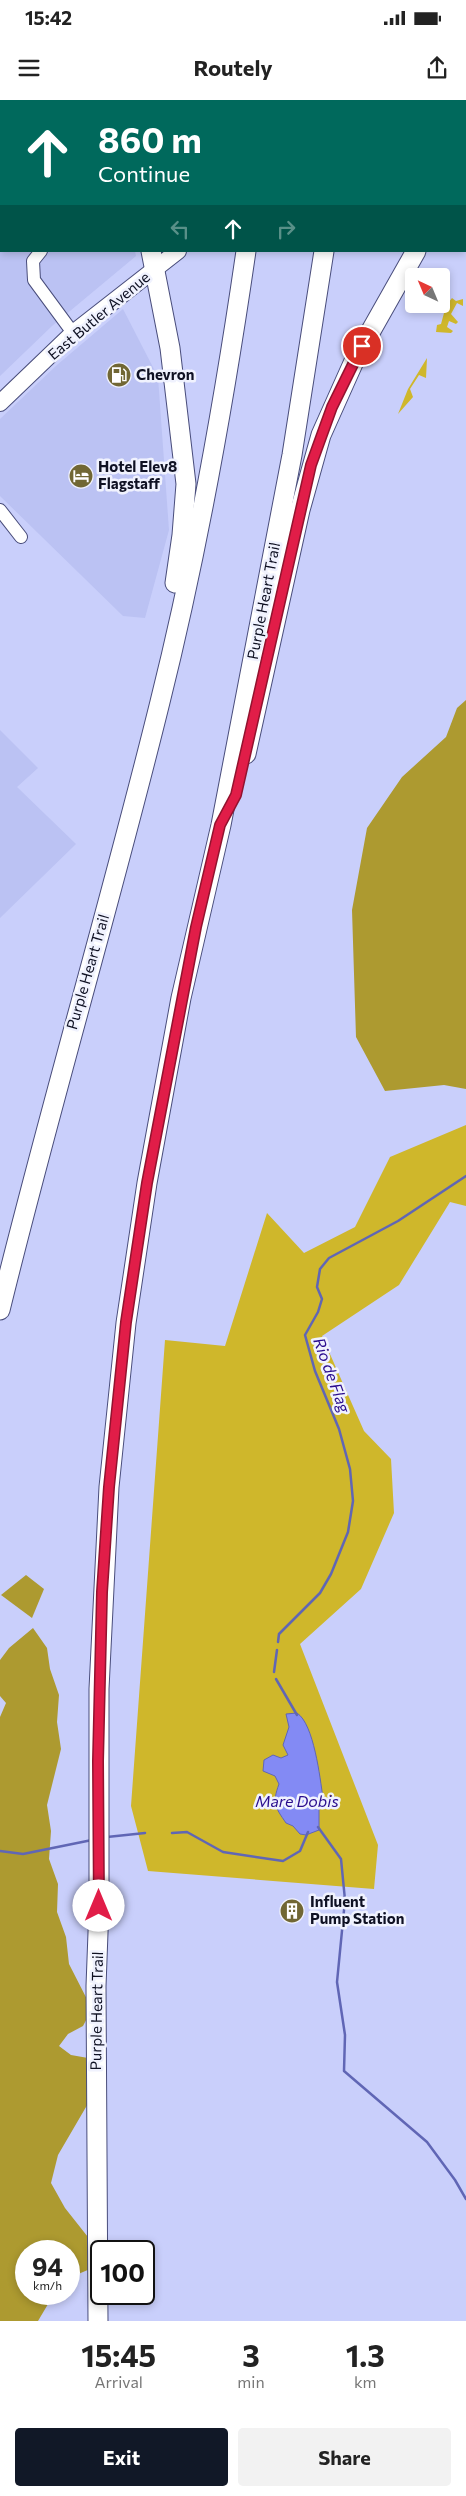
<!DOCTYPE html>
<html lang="en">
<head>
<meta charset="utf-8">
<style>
	:root { --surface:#fff; --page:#f2f2f2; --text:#222; --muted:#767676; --accent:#111827 }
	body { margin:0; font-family:Commissioner,sans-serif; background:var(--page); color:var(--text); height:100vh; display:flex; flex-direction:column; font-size:19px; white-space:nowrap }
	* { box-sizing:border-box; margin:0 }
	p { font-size:16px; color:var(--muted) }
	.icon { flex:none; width:28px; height:28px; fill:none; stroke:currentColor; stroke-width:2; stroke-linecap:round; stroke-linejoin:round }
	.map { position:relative; height:2221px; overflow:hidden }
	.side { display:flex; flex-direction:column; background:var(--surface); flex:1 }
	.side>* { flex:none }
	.guide { position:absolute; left:0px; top:0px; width:466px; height:152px; box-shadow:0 2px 8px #0003; background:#00695c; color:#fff; overflow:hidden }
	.needle { width:32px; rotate:316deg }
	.buttons { position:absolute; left:405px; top:168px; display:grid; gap:10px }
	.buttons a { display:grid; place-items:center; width:45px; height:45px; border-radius:5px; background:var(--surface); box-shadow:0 2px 8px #0003; font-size:25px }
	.speed { position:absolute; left:15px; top:2140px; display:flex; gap:10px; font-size:25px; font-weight:700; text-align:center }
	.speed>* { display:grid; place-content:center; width:65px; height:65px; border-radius:50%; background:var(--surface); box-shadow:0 2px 8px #0003; line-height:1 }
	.speed small { font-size:12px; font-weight:400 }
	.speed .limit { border:2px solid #111; border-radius:8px; background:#fff; color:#111 }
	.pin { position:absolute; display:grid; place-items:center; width:42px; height:42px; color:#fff; margin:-21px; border:2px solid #fff; border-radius:50%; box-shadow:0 1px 5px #0007 }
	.me { position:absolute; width:55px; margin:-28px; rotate:0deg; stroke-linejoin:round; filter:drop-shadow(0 0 4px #0008) }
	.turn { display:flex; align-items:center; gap:18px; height:105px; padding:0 15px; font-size:22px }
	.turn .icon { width:65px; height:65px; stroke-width:2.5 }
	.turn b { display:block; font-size:35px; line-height:42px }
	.lanes { display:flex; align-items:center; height:48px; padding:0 15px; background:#0003; justify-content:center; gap:25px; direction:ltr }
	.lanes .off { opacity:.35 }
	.eta { display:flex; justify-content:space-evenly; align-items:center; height:85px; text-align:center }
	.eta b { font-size:30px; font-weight:700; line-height:35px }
	.action { display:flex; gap:10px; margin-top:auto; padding:10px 15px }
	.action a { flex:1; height:58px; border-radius:5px; background:var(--accent); color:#fff; font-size:20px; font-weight:700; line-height:58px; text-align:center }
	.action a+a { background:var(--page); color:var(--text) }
	.status { display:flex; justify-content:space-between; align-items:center; height:35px; padding:0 25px; background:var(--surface); direction:ltr }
	.status svg { height:14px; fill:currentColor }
	header { display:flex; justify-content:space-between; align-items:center; height:65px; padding:0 15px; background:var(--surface); font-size:22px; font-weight:700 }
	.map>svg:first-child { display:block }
</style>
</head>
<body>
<div class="status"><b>15:42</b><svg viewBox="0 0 49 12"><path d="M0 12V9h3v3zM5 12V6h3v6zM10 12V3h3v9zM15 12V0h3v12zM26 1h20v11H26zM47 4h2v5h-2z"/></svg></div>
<header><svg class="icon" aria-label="menu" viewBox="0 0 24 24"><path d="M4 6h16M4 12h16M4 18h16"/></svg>Routely<svg class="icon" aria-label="share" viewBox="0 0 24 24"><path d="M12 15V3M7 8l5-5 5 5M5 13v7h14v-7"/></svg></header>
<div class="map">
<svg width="466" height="2221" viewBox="0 0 466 2221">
	<rect width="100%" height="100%" fill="#c9cffb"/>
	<g fill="#bbc2f3">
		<path d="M 0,0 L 148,0 L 1,1 L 1,151 L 135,151 L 136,156 L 52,226 L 0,276 Z"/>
		<path d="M 123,209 L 158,277 L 169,430 L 145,518 L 123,516 L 0,396 L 0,319 L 57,265 Z"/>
		<path d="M 0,630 L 38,668 L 17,687 L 76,744 L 0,818 Z"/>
	</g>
	<g fill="#cfb72b">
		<path d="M 452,198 L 456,201 L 463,199 L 463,206 L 457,203 L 451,214 L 458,222 L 456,224 L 449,221 L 447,227 L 453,231 L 451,233 L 436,232 L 437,225 L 441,224 L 444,213 L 441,208 L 445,207 Z"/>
		<path d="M 427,258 L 426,278 L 419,275 L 410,289 L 413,297 L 398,314 L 408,289 Z"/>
		<path d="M 466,1025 L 466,1106 L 450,1102 L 399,1185 L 322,1236 L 364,1331 L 391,1359 L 394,1413 L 361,1489 L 300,1544 L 378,1745 L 374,1789 L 148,1771 L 131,1706 L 165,1240 L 225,1246 L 267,1113 L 304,1153 L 355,1127 L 390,1057 Z"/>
	</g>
	<g fill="#ad9a30">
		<path d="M 466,600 L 466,989 L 444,985 L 385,991 L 356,937 L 352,810 L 367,728 L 402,677 L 446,637 L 457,608 Z"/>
		<path d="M 26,1475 L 44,1489 L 32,1518 L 1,1495 Z"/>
		<path d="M 33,1528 L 47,1548 L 50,1569 L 59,1595 L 57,1622 L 61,1649 L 47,1705 L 51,1731 L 49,1759 L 58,1784 L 57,1812 L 66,1837 L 69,1864 L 92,1909 L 83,1926 L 68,1934 L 59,1946 L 71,1955 L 88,1958 L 93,1995 L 58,2055 L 51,2083 L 65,2108 L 99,2151 L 90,2169 L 69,2178 L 69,2151 L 26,2151 L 26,2194 L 54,2194 L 38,2221 L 0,2221 L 0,1617 L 6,1603 L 0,1596 L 0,1560 L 9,1548 Z"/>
	</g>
	<path fill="#838af4" stroke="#6066b5" d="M 297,1613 C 314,1624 320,1678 323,1698 L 319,1701 L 319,1730 L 306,1735 L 300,1734 L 293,1726 L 286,1723 C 275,1707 272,1703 279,1684 L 275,1676 L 263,1671 L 264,1660 L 273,1655 L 281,1658 L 288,1655 L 283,1645 L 289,1627 L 286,1614 Z"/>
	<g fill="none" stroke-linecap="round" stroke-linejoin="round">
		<g stroke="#6066b5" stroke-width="2.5">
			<path d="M 278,1542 L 279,1534 L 320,1493 L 331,1474 L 348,1432 L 353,1401 L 350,1369 L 339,1329 L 315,1271 L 305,1235 L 318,1212 L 322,1199 L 317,1187 L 320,1169 L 329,1158 L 398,1121 L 466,1076"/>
			<path d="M 274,1572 L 277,1550"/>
			<path d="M 276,1579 L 297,1615"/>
			<path d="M 318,1727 L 341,1759 L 345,1800 L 337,1882 L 345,1935 L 344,1971 L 427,2042 L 455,2080 L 466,2099"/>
			<path d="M 172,1733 L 187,1732 L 223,1752 L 283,1761 L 300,1751 L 308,1732"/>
			<path d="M 107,1737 L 145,1733"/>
			<path d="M 0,1751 L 23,1754 L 92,1740"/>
		</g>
		<defs>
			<g id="minor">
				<path d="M 138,1 L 139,0"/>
				<path d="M 41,151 L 33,161 L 34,180 L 73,233"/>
				<path d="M 0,410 L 21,437"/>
			</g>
			<g id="major">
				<path d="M 363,1 L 364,0"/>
				<path d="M 0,303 L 73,233 L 178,151"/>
			</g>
			<g id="highway">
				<path d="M 440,0 L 441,1"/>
				<path d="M 174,1 L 175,0"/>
				<path d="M 264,1 L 264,0"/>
				<path d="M 342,1 L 342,0"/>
				<path d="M 151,151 L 170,248 L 186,384 L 182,435 L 175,483"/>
				<path d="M 246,654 L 300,410 L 321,335 L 355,259 L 416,151"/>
				<path d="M 0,1210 C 50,1006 110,805 160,602 C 197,454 224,303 246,151"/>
				<path d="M 98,2221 L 96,1886 L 99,1806 L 99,1589 L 109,1387 L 126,1223 L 147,1083 L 181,898 L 221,725 L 292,355 L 324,151"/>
			</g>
		</defs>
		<use href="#minor" stroke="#494d7b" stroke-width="14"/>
		<use href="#major" stroke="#494d7b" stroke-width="18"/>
		<use href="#highway" stroke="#494d7b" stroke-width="21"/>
		<use href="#minor" stroke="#fff" stroke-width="12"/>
		<use href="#major" stroke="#fff" stroke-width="16"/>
		<use href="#highway" stroke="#fff" stroke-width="19"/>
	</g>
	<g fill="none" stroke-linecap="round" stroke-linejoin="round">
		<defs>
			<path id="route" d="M 99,1806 L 98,1661 L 102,1492 L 109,1387 L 126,1222 L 147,1083 L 196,827 L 220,725 L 236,695 L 311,365 L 332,307 L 362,246"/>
		</defs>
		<use href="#route" stroke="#92132f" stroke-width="12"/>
		<use href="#route" stroke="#e11d48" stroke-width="9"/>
	</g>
	<defs>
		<symbol id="fuel-disc" viewBox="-11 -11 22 22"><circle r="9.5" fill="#716734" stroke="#f0f2fe"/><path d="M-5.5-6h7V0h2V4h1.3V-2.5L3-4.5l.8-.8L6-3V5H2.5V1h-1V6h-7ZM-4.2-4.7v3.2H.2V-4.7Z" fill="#fff"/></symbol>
		<symbol id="hotel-disc" viewBox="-11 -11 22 22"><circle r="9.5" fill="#716734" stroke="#f0f2fe"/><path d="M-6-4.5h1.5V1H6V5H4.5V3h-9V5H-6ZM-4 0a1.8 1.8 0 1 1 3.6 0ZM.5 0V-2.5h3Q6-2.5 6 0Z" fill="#fff"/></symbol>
		<symbol id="building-disc" viewBox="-11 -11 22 22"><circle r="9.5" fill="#716734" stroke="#f0f2fe"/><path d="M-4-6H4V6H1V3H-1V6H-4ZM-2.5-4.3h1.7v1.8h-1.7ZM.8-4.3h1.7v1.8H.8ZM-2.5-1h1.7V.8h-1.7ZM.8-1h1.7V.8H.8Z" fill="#fff"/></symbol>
	</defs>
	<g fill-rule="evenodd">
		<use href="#fuel-disc" x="105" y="261" width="28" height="28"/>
		<use href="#hotel-disc" x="67" y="362" width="28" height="28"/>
		<use href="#building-disc" x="278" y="1797" width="28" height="28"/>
	</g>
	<g text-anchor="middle" stroke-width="5" stroke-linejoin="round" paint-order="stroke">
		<g font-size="15" fill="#0f1123" stroke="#f0f2fe">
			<text transform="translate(99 216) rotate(-40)" y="5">East Butler Avenue</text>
			<text transform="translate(264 501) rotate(-79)" y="5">Purple Heart Trail</text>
			<text transform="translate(88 872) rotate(-74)" y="5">Purple Heart Trail</text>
			<text transform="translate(97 1911) rotate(-89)" y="5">Purple Heart Trail</text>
		</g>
		<g font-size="15" font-weight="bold" fill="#0f1123" stroke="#f0f2fe" text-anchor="start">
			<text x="136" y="280">Chevron</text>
			<text x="98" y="372">Hotel Elev8<tspan x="98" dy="17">Flagstaff</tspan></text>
			<text x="310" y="1807">Influent<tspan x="310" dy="17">Pump Station</tspan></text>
		</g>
		<g font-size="16" font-style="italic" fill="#2b0e8e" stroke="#f0f2fe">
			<text transform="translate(332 1275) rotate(70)" y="6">Rio de Flag</text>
			<text x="297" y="1707">Mare Dobis</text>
		</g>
	</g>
</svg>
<div class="buttons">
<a><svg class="needle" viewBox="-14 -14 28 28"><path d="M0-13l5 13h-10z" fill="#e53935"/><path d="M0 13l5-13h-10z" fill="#767676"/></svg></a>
</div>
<div class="speed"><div>94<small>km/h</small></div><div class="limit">100</div></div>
<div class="pin" style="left:362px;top:246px;background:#d93025"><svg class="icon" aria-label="arrive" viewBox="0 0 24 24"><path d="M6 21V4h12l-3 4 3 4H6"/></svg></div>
<svg class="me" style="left:99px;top:1806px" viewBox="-20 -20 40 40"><circle r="19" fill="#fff"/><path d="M0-13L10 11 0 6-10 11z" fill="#e11d48"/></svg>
<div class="guide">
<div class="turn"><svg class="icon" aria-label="ahead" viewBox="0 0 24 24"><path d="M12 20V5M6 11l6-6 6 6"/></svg><div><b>860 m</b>Continue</div></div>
<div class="lanes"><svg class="icon off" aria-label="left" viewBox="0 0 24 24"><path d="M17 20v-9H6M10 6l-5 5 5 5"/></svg><svg class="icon" aria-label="ahead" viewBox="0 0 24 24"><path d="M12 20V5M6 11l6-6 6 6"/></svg><svg class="icon off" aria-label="right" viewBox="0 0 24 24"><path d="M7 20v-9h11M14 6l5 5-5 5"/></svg></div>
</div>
</div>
<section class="side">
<div class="eta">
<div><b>15:45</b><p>Arrival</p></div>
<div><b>3</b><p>min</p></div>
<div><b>1.3</b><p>km</p></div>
</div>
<div class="action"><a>Exit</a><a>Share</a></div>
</section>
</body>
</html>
